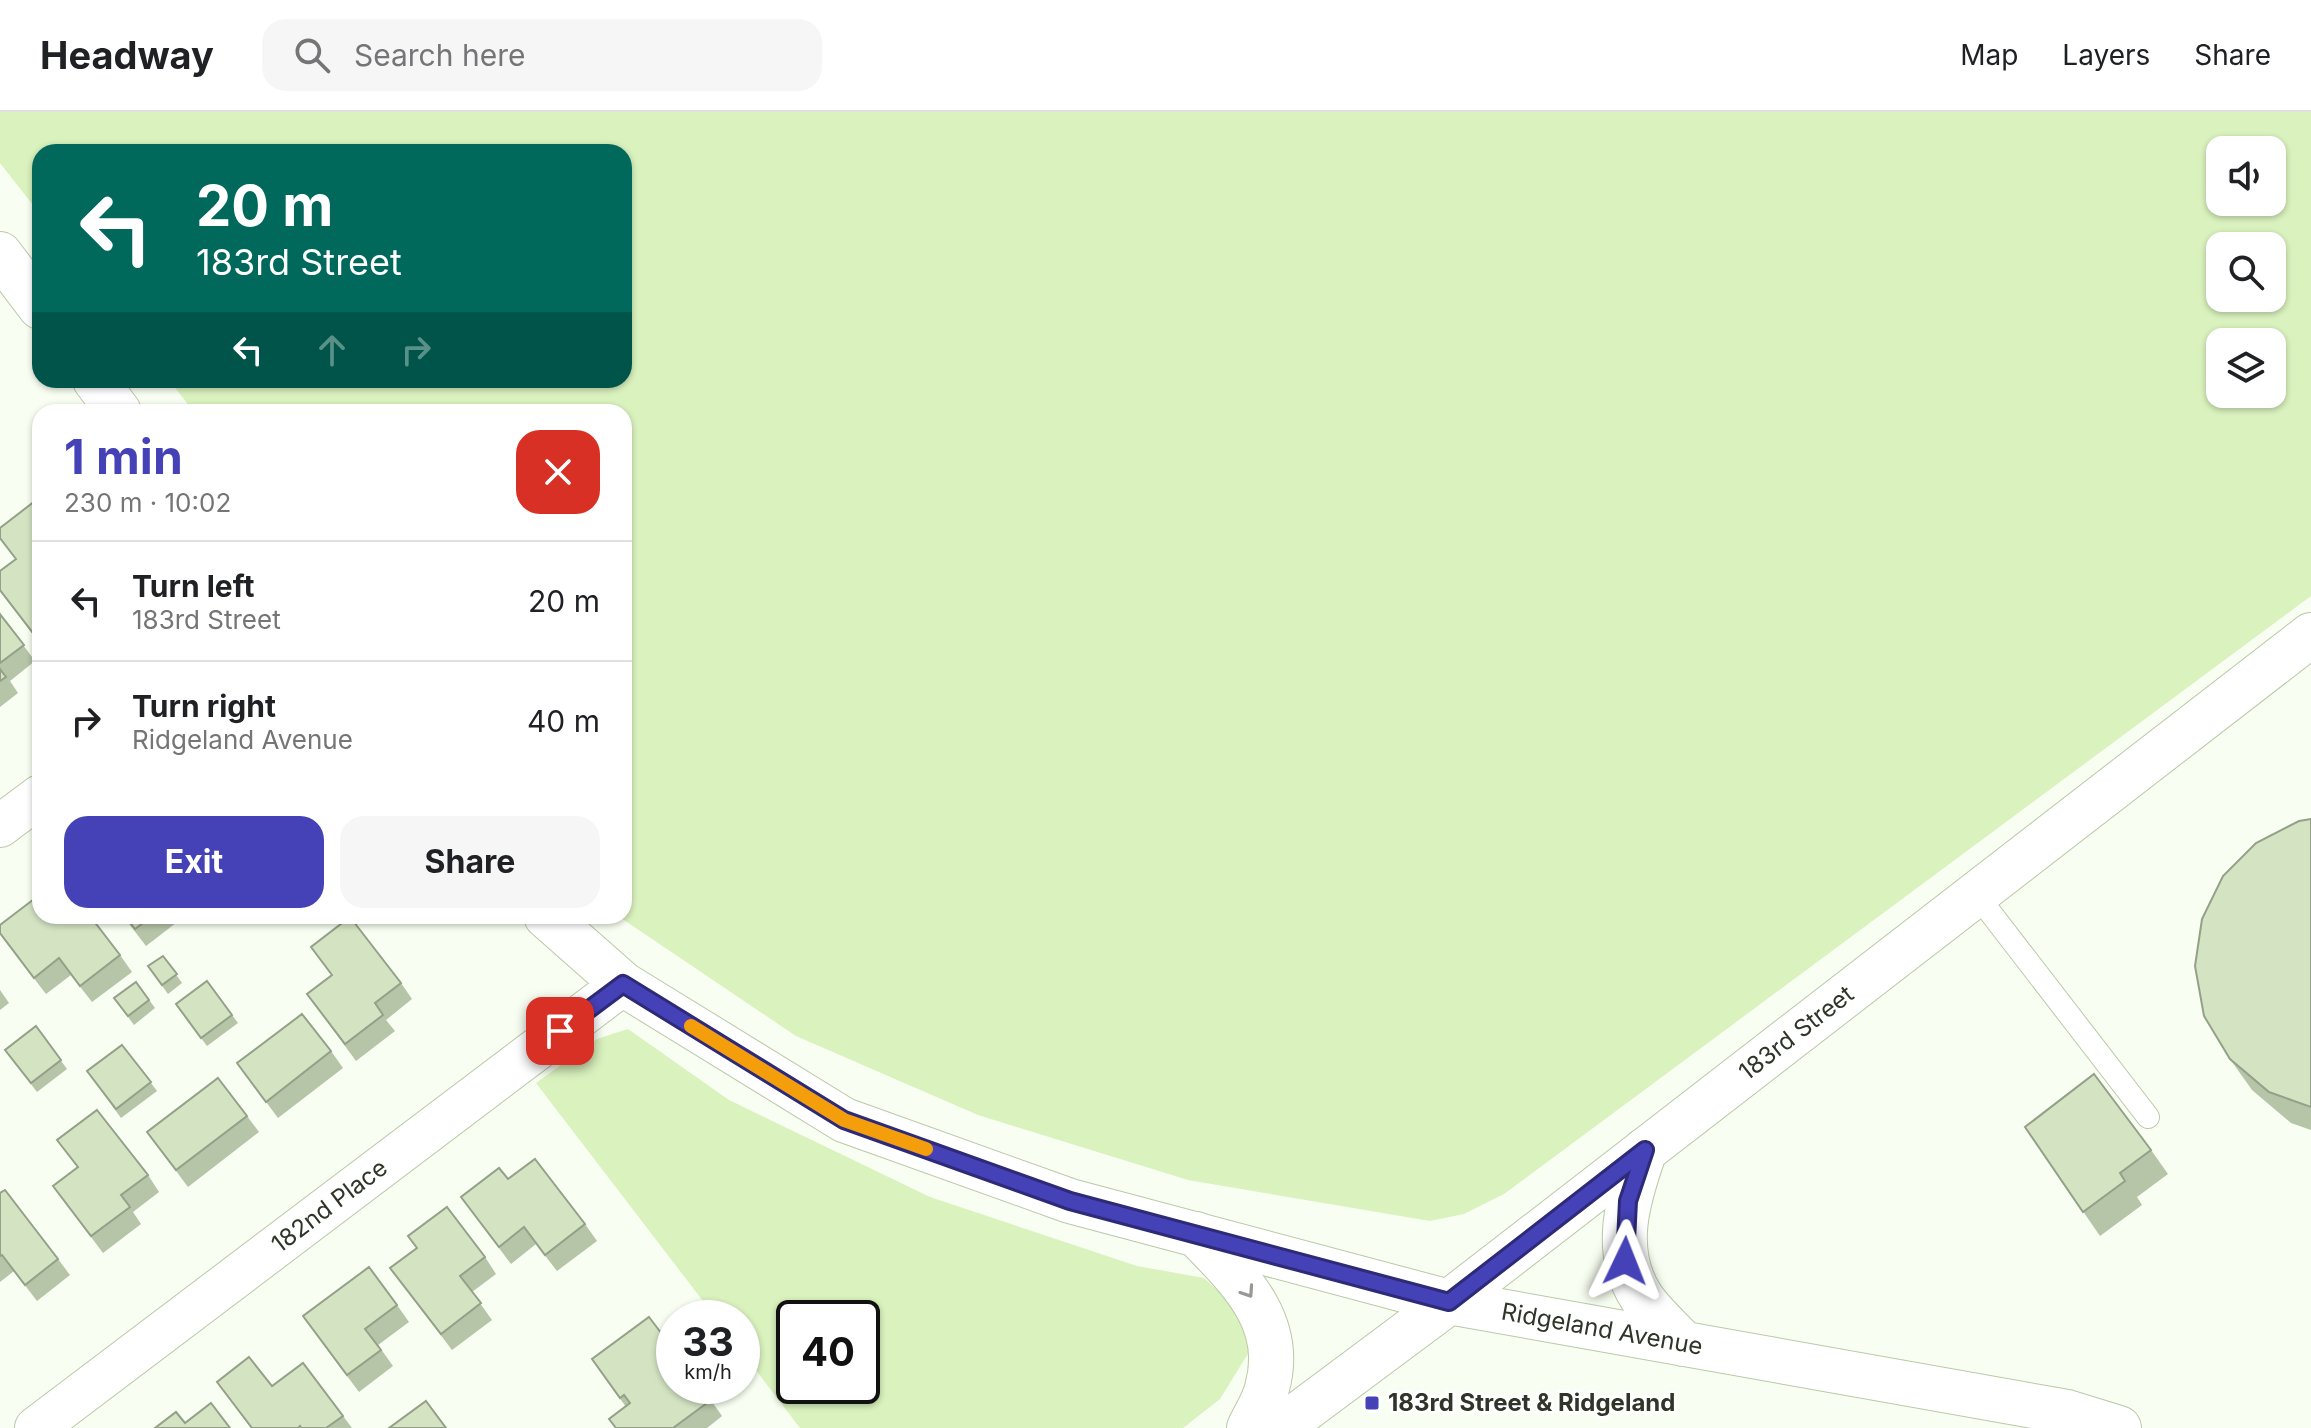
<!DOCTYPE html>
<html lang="en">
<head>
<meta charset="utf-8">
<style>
	:root { --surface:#fff; --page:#f6f6f6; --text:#202124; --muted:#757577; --line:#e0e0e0; --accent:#4541b7 }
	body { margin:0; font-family:Inter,sans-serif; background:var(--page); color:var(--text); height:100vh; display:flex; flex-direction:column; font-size:30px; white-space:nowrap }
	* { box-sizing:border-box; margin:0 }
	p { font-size:26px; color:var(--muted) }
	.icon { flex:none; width:44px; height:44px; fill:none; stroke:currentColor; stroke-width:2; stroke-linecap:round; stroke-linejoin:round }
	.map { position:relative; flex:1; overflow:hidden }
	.sheet { position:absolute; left:32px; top:292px; width:600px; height:520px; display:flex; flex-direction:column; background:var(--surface); border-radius:24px; box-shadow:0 2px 6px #0004 }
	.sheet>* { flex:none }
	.guide { position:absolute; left:32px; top:32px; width:600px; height:244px; border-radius:24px; box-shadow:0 2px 6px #0004; background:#00695c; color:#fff; overflow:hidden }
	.buttons { position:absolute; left:2206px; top:24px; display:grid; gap:16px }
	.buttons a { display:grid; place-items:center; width:80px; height:80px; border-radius:16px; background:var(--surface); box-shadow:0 2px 6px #0004; font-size:40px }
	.speed { position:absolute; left:656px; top:1188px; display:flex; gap:16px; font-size:40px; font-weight:700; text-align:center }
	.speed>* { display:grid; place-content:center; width:104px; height:104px; border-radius:50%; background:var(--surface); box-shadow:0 2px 6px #0004; line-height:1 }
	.speed small { font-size:20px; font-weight:400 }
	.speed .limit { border:4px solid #111; border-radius:12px; background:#fff; color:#111 }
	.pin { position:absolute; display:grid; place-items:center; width:68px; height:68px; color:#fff; margin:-34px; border-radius:16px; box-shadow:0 4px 12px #0006 }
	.me { position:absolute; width:88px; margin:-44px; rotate:2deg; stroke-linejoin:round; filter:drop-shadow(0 0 6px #0008) }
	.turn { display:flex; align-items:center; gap:28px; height:168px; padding:0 32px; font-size:36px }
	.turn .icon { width:104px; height:104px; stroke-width:2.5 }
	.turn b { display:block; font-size:56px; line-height:68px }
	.lanes { display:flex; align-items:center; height:76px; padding:0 32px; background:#0003; justify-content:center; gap:40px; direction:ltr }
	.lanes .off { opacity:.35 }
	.round { display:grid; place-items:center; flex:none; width:84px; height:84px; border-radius:24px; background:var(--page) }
	.summary { display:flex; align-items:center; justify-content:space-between; height:136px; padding:0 32px }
	h1 { font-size:48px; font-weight:700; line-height:60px; color:var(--accent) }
	.cta { display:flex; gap:16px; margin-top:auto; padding:16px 32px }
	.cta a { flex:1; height:92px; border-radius:24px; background:var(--accent); color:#fff; font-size:32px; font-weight:700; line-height:92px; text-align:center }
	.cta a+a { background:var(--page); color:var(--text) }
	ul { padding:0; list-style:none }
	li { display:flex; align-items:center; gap:24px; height:120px; padding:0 32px; border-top:2px solid var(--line) }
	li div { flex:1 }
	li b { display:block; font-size:30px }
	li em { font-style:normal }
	header { display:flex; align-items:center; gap:48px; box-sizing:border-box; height:112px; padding:0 40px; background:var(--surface); border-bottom:2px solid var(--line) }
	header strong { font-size:38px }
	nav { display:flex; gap:44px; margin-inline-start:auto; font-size:28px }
	.search { width:560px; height:72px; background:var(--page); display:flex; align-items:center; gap:20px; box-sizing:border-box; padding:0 28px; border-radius:24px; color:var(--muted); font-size:30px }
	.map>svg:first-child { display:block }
</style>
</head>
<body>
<header>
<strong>Headway</strong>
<div class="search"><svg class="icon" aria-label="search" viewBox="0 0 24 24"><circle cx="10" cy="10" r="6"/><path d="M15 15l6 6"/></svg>Search here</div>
<nav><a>Map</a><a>Layers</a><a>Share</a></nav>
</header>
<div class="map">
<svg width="2311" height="1316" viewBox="0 0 2311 1316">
	<rect width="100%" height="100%" fill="#f8fef1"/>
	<g fill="#daf2be" fill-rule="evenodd">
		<path d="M 0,0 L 2311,0 L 2311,484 L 1504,1082 L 1464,1102 L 1430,1109 L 1188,1068 L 978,1003 L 796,924 L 618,804 L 624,804 L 624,300 L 194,300 L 169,268 L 624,268 L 624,40 L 40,40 L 40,102 L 0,51 ZM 2272,38 L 2272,90 L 2220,90 L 2220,38 ZM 2272,134 L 2272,186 L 2220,186 L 2220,134 ZM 2272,230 L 2272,282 L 2220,282 L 2220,230 Z"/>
		<path d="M 628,917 L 729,988 L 930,1085 L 1137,1154 L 1204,1166 L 1239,1198 L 1249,1240 L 1220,1287 L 1183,1316 L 800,1316 L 742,1240 L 742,1206 L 716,1206 L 536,971 L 597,927 ZM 794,1206 L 862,1206 L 862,1274 L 794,1274 Z"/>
	</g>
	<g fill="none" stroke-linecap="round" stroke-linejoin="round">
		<defs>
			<path id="service" d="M 1976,782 L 2148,1005"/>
			<g id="minor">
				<path d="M 0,714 L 40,684"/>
				<path id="s1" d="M 36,1316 L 623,872"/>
			</g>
			<g id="tertiary">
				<path d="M 0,142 L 40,195"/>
				<path d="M 95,268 L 119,300"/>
				<path id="s2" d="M 546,804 L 623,872 L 844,1008 L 1070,1089 L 1449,1190 L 2067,1300 L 2119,1316"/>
				<path d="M 1645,1038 C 1628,1086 1611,1139 1642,1186 C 1653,1202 1670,1217 1684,1232"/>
				<path d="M 1196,1122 C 1238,1166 1286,1209 1267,1276 C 1264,1290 1255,1303 1249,1316"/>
				<path id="s3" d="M 1280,1316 L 1449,1190 L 2311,523"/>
			</g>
		</defs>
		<use href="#service" stroke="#b9c9a8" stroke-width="24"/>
		<use href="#minor" stroke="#b9c9a8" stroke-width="44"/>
		<use href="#tertiary" stroke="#b9c9a8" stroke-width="46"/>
		<use href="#service" stroke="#fff" stroke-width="22"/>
		<use href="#minor" stroke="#fff" stroke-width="42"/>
		<use href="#tertiary" stroke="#fff" stroke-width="44"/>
	</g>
	<g fill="#b6c4a8">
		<path d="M 40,396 L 40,532 L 0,479 L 0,459 L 16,447 L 0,426 Z"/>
		<path d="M 0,502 L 35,549 L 10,569 L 18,581 L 0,595 Z"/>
		<path d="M 2311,707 L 2311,1018 L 2291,1011 L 2252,978 L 2230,947 Z"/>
		<path d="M 40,804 L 120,843 L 132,860 L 92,890 L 71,863 L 46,882 L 0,822 Z"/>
		<path d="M 123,804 L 185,804 L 146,834 Z"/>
		<path d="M 163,844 L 182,871 L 168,882 L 148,854 Z"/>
		<path d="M 207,869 L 238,911 L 207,934 L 176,892 Z"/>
		<path d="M 136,870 L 155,896 L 134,913 L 114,886 Z"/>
		<path d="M 401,871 L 412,887 L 386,908 L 395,919 L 356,949 L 307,882 Z"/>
		<path d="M 0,878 L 9,891 L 0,898 Z"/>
		<path d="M 36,914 L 67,957 L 37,980 L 5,938 Z"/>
		<path d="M 122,933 L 157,979 L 121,1006 L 87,959 Z"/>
		<path d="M 331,939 L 343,956 L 278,1006 L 237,951 Z"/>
		<path d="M 247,1004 L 259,1020 L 188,1075 L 147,1020 Z"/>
		<path d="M 2025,1015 L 2151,1038 L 2168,1062 L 2137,1085 L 2142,1093 L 2100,1124 Z"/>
		<path d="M 57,1028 L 148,1063 L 159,1080 L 133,1100 L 141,1112 L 103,1141 L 53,1074 L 77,1055 Z"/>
		<path d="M 508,1067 L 585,1112 L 597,1129 L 557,1159 L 536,1132 L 511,1152 L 461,1085 Z"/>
		<path d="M 0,1081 L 58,1147 L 70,1163 L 37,1189 L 14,1159 L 0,1170 Z"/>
		<path d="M 485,1145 L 496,1162 L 472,1180 L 492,1208 L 452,1238 L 390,1156 Z"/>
		<path d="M 397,1193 L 409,1210 L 378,1233 L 393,1254 L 359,1280 L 315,1221 Z"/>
		<path d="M 592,1247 L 701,1274 L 722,1304 L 707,1316 L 615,1316 L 626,1295 Z"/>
		<path d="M 217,1270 L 272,1274 L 343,1304 L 352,1316 L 251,1316 Z"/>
	</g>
	<g fill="#d4e4c3" stroke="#94a088" stroke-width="2">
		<path d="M 35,389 L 40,396 L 40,530 L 0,478 L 0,459 L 16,447 L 0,426 L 0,416 Z"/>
		<path d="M 0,502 L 24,533 L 0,551 Z"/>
		<path d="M 0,557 L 6,565 L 0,569 Z"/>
		<path d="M 2311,707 L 2311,995 L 2269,980 L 2230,947 L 2204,904 L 2195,854 L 2202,807 L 2223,764 L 2256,731 L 2299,709 Z"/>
		<path d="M 34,787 L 40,794 L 40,804 L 90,804 L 120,843 L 80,874 L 59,846 L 34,866 L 0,821 L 0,813 Z"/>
		<path d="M 125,804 L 152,804 L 135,817 Z"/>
		<path d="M 350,805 L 401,871 L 375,891 L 383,903 L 345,932 L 307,882 L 332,863 L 311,835 Z"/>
		<path d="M 163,844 L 177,862 L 162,873 L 148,854 Z"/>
		<path d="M 207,869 L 232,903 L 201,926 L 176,892 Z"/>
		<path d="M 136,870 L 149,888 L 128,904 L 114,886 Z"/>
		<path d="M 302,902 L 331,939 L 266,990 L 237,951 Z"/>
		<path d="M 36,914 L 61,948 L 31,971 L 5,938 Z"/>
		<path d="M 122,933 L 151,970 L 116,997 L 87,959 Z"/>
		<path d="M 2094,962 L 2151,1038 L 2120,1061 L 2125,1069 L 2083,1100 L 2025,1015 Z"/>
		<path d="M 218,966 L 247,1004 L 176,1058 L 147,1020 Z"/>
		<path d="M 97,998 L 148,1063 L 121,1083 L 130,1095 L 91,1124 L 53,1074 L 78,1055 L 57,1028 Z"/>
		<path d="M 535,1047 L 585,1112 L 545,1143 L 524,1115 L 499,1135 L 461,1085 L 499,1056 L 508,1067 Z"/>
		<path d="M 5,1078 L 58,1147 L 25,1173 L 2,1143 L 0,1144 L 0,1081 Z"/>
		<path d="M 447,1095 L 485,1145 L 460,1164 L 481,1191 L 441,1222 L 390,1156 L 417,1136 L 408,1124 Z"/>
		<path d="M 369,1155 L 397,1193 L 365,1217 L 381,1238 L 347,1263 L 303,1204 Z"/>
		<path d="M 649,1205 L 674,1238 L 674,1274 L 701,1274 L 711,1288 L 673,1316 L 616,1316 L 609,1307 L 630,1291 L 624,1283 L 620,1286 L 592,1247 Z"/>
		<path d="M 249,1245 L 272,1274 L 303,1251 L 343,1304 L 326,1316 L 301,1316 L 300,1314 L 298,1316 L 252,1316 L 217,1270 Z"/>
		<path d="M 426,1289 L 446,1316 L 389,1316 Z"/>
		<path d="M 211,1291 L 230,1316 L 155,1316 L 176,1300 L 185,1311 Z"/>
	</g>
	<defs><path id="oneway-chevron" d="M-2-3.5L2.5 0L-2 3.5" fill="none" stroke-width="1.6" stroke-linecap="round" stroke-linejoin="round" transform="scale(2)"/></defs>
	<use stroke="#979a94" href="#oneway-chevron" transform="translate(1248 1180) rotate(56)"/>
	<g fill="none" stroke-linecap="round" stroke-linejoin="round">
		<defs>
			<path id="route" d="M 560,919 L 623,872 L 844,1008 L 1070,1089 L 1449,1190 L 1645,1038 L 1628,1089 L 1625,1149"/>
		</defs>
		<use href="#route" stroke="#2d2a77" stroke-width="20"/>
		<use href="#route" stroke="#4541b7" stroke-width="14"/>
		<path stroke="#f59e0b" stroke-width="14" d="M 691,914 L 844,1008 L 926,1037"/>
	</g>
	<rect fill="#4541b7" stroke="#fff" stroke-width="3" x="1364" y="1283" width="16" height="16" rx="4"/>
	<g text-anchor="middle" stroke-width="6" stroke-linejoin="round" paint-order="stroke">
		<g font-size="24" fill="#2f3528" stroke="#fff">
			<text dy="8" stroke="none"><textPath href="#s3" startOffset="650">183rd Street</textPath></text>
			<text dy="8" stroke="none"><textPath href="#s1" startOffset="368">182nd Place</textPath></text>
			<text dy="8" stroke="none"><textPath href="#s2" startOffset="1150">Ridgeland Avenue</textPath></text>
		</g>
		<g font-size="24" font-weight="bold" fill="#2f3528" stroke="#fff" text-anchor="start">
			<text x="1388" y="1299">183rd Street &amp; Ridgeland</text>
		</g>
	</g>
</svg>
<div class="buttons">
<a><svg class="icon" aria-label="sound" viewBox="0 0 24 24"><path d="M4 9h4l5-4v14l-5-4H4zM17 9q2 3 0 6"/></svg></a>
<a><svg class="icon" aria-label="search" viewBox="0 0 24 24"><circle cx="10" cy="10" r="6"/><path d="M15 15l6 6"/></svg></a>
<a><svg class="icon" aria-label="layers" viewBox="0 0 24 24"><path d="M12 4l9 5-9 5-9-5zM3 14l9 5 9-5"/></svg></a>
</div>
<div class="speed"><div>33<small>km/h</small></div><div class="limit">40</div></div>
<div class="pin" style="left:560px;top:919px;background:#d93025"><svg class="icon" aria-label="arrive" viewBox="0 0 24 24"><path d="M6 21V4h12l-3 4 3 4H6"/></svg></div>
<svg class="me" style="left:1625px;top:1149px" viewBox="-20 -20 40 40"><path d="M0-17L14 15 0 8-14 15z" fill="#4541b7" stroke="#fff" stroke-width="4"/></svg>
<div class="guide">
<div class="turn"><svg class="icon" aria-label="left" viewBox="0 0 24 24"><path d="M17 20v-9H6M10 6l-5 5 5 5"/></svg><div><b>20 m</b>183rd Street</div></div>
<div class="lanes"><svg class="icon" aria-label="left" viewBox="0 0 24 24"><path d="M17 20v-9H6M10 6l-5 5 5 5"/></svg><svg class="icon off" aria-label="ahead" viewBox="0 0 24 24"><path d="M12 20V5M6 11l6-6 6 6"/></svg><svg class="icon off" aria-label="right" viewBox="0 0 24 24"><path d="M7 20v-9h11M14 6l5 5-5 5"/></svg></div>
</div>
<section class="sheet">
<div class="summary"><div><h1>1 min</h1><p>230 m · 10:02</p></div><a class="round" style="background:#d93025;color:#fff"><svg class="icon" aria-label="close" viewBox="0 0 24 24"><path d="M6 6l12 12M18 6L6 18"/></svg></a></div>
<ul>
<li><svg class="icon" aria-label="left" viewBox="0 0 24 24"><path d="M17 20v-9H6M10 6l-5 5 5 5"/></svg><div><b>Turn left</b><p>183rd Street</p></div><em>20 m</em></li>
<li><svg class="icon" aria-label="right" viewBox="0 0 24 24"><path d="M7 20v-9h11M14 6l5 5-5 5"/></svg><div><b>Turn right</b><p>Ridgeland Avenue</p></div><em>40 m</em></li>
</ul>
<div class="cta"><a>Exit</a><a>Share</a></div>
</section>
</div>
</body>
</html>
